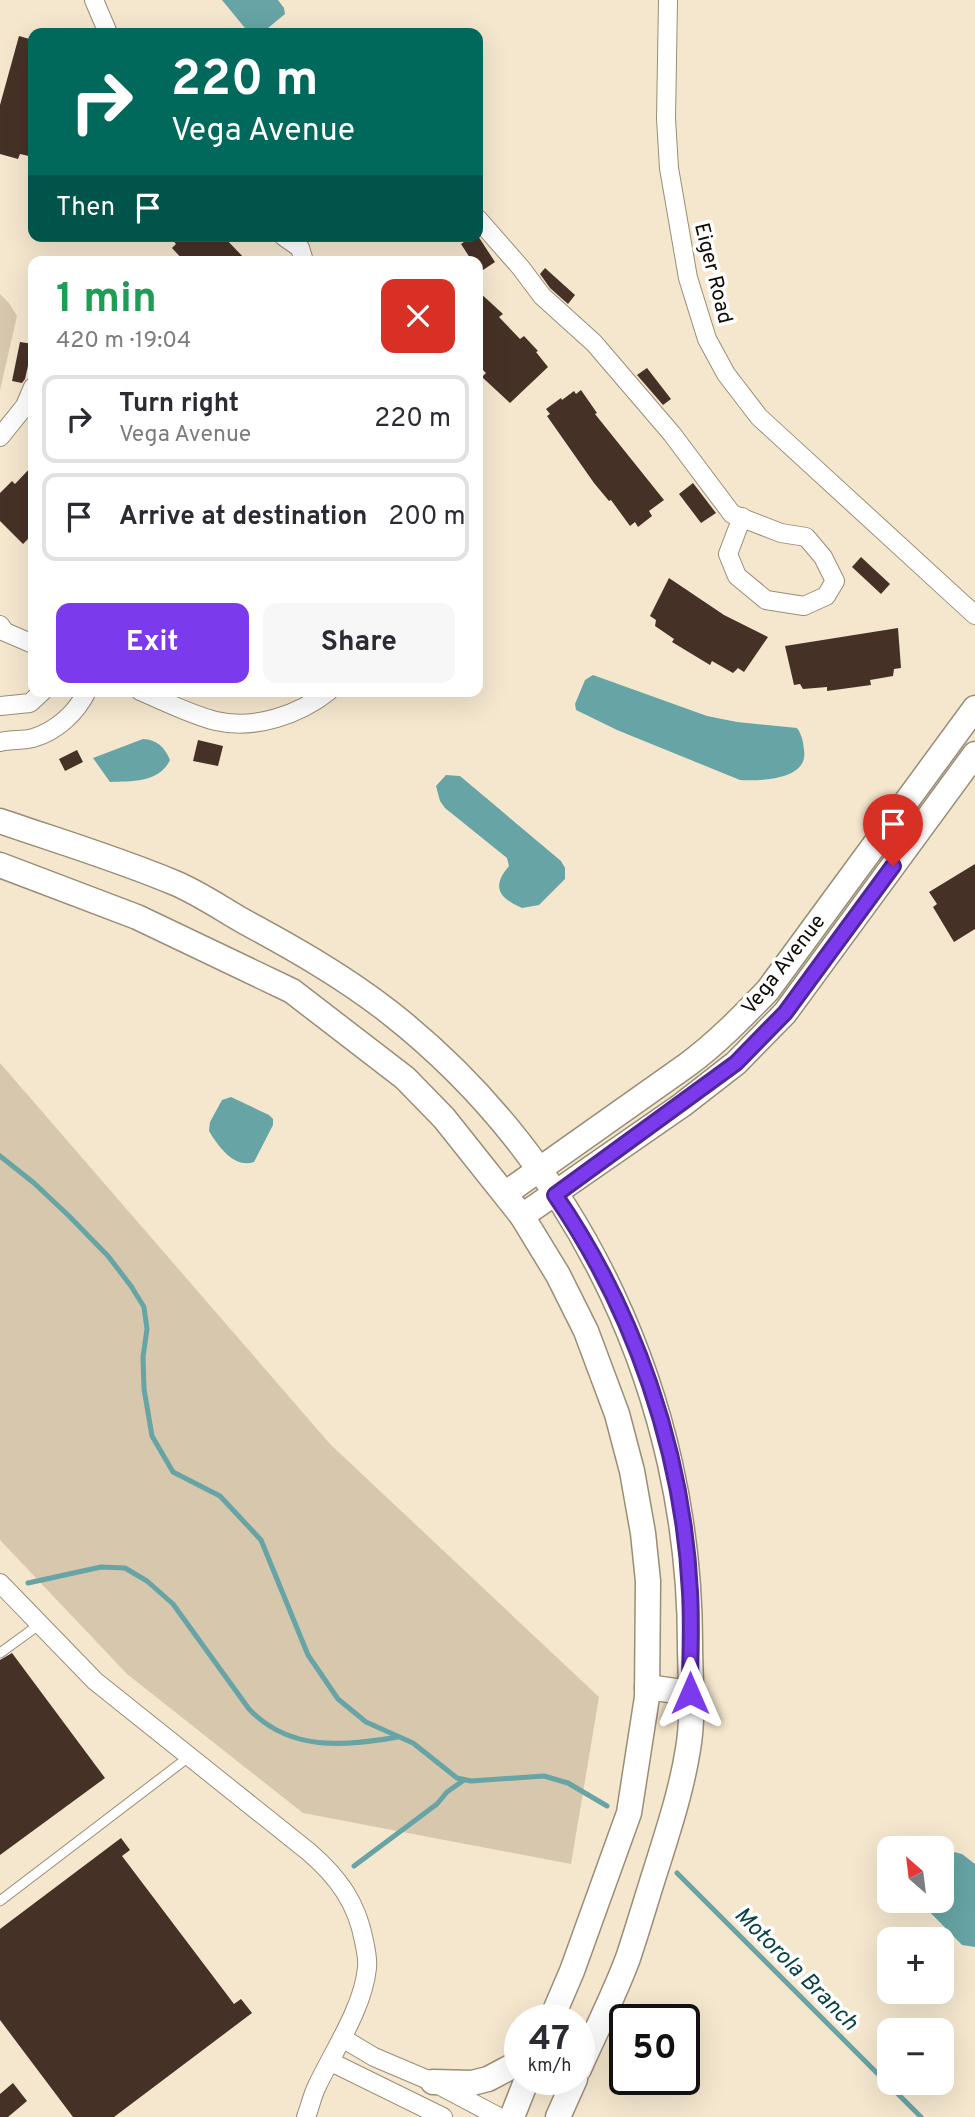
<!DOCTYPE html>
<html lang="en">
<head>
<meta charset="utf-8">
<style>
	:root { --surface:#fff; --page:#f7f7f7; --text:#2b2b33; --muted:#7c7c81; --line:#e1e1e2; --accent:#7c3aed }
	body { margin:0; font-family:Overpass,sans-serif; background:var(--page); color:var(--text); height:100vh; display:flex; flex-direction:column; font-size:26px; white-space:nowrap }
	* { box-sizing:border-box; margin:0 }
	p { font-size:23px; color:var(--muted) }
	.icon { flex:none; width:38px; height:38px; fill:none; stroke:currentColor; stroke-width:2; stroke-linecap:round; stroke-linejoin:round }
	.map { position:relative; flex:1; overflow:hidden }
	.side { position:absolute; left:28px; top:256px; width:455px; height:441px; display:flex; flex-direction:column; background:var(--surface); border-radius:14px; box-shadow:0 7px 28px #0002 }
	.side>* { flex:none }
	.hud { position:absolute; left:28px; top:28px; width:455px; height:214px; border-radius:14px; box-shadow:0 7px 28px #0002; background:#00695c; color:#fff; overflow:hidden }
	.needle { width:46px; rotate:332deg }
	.tools { position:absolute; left:877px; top:1836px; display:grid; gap:14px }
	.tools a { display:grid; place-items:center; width:77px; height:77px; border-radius:14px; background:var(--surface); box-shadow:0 7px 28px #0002; font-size:35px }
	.speed { position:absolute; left:504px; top:2004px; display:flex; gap:14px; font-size:35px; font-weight:700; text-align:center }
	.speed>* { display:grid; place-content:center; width:91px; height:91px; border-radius:50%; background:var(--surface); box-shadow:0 7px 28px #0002; line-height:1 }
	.speed small { font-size:18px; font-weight:400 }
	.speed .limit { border:4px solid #111; border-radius:10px; background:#fff; color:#111 }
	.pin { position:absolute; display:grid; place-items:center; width:60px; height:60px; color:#fff; margin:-72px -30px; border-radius:50% 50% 50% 0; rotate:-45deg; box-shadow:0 0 7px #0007 }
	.pin .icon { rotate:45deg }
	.me { position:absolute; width:77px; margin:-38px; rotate:0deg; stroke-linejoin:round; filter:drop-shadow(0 0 5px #0008) }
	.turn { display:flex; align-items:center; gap:24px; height:147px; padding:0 28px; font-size:32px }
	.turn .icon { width:91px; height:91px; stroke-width:2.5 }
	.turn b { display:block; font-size:49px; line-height:60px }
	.then { display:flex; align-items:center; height:66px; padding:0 28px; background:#0003; gap:14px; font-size:26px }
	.round { display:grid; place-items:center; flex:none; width:74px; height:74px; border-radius:14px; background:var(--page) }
	.overview { display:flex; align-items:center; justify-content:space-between; height:119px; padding:0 28px }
	h1 { font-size:42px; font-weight:700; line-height:52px; color:#1e9e55 }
	.cta { display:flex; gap:14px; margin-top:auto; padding:14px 28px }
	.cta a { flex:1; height:80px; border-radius:14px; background:var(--accent); color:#fff; font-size:28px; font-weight:700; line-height:80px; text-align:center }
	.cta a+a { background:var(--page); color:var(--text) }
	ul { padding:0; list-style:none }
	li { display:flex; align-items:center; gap:21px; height:88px; margin:0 14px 10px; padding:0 14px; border:4px solid var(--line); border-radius:14px }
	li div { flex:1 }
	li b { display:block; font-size:26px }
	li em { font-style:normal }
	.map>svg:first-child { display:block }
</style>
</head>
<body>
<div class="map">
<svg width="975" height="2117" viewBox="0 0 975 2117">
	<rect width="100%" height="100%" fill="#f5e7ce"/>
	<g fill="#d7c7ad">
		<path d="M 0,294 L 9,303 L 17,316 L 0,390 Z"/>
		<path d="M 0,1063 L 330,1444 L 599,1697 L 571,1864 L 303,1813 L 127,1674 L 0,1540 Z"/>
	</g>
	<g fill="#67a4a5">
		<path d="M 222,0 L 278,0 L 284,8 L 285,14 L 262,33 L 249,33 Z"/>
		<path d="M 593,675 L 707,716 L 737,722 L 797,728 C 802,735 803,741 804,750 C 809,780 761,781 740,780 L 617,730 L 576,710 L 575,704 L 585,680 Z"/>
		<path d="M 143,739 C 157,740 164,746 170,760 C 159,783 132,781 110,782 L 93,758 Z"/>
		<path d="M 446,775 L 460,776 L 561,861 L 565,868 L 565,879 L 539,905 L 522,908 C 499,898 491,887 509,866 L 507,858 L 445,808 L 440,801 L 436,786 Z"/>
		<path d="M 231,1097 L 269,1115 L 273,1119 L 273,1125 L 254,1162 C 234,1169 218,1146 209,1131 L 210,1122 L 222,1100 Z"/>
		<path d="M 954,1852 L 962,1854 L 975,1864 L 975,1947 L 962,1945 L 919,1901 L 942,1900 L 942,1859 Z"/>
	</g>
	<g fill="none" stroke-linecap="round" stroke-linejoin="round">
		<g stroke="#67a4a5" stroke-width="5">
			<path d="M 0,1156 L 34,1183 L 69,1216 L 108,1256 L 131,1286 L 144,1307 L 147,1329 L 143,1357 L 144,1389 L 152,1436 L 173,1472 L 220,1496 L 261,1540 L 308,1655 L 338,1699 L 366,1722 L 413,1743 L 457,1778 L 471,1781 L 544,1776 L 568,1783 L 607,1806"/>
			<path d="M 28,1583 L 101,1567 L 125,1568 L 147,1581 L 173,1604 L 249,1709 C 290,1752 344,1746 398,1737"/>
			<path d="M 354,1866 L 437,1804 L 447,1792 L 464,1780"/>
			<path d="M 677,1873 L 921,2117"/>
		</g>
	</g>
	<g fill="#463126">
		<path d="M 19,36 L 33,40 L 33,157 L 20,154 L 18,159 L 0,154 L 0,105 Z"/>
		<path d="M 169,236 L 223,236 L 247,261 L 184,261 L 172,248 L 176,244 Z"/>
		<path d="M 473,236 L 478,236 L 495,262 L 480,272 L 478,261 L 472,261 L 461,244 Z"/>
		<path d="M 545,268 L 575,295 L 568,304 L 550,288 L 540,274 Z"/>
		<path d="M 478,291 L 503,314 L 499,317 L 520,339 L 524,336 L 538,351 L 536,352 L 548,367 L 510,403 L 482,377 L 486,373 L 478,365 Z"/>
		<path d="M 20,342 L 33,344 L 25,379 L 22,383 L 12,381 Z"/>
		<path d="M 647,368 L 671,399 L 663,405 L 637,375 Z"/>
		<path d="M 581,390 L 597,413 L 595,414 L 664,500 L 649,511 L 652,516 L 638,527 L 635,522 L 630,526 L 611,500 L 609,501 L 594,483 L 547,416 L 550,414 L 546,409 L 561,398 L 562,400 L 574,391 L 576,394 Z"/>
		<path d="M 33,465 L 33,534 L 23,544 L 0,521 L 0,493 L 12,481 L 15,484 Z"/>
		<path d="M 693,483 L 716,513 L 701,523 L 679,494 Z"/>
		<path d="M 861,557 L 890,584 L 881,594 L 852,567 Z"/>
		<path d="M 669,578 L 724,615 L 768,637 L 744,672 L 738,668 L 733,673 L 712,661 L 710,665 L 672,642 L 674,639 L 655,626 L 656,620 L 650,616 Z"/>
		<path d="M 898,628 L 901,668 L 894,669 L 893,676 L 870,680 L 871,685 L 827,691 L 827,687 L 803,689 L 800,684 L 794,685 L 785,646 Z"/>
		<path d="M 198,740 L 223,746 L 218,766 L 193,761 Z"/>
		<path d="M 77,750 L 83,762 L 65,771 L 59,759 Z"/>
		<path d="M 975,864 L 975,929 L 954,942 L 933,907 L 937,904 L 929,892 Z"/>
		<path d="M 12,1653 L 105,1778 L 0,1855 L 0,1660 Z"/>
		<path d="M 121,1838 L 130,1850 L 122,1856 L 234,2004 L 241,1999 L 252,2013 L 114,2117 L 73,2117 L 0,2020 L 0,1929 Z"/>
		<path d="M 13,2083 L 27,2101 L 8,2117 L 0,2117 L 0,2094 Z"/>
	</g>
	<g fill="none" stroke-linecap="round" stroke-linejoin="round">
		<defs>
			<g id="lane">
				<path d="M 0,1653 L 40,1624"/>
				<path d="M 0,1901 L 190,1756"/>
			</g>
			<g id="street">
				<path d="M 94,0 L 108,33"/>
				<path d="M 668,0 L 666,119 L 669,168 L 688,278 L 707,339 L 726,374 L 759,417 L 975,615"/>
				<path d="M 478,219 L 521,268 L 542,296 L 594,343 L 672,434 L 732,514 L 781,533 L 806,537 L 823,557 L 835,581 L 826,596 L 804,606 L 766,600 L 737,576 L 728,554 L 742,517"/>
				<path d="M 283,236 L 300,248 L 304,261"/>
				<path d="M 0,437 L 25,406 L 33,387"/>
				<path d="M 0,625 L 5,632 L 33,644"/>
				<path d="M 140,691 C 164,701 191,715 216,721 C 254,730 299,715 329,691"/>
				<path d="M 0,706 L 30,703 L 43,691"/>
				<path d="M 0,742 C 11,739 23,741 33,738 C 57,731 77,712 87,691"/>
				<path d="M 0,1583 L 95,1681 L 309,1852 C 338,1877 357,1903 364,1941 C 366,1950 368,1959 367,1968 C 363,2008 334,2050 317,2086 C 312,2096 310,2107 306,2117"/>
				<path d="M 342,2038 L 374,2057 L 433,2082 L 499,2117"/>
				<path d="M 331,2062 L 443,2117"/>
			</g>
			<g id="secondary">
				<path d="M 0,821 C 58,841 118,859 175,883 C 199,893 222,909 245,922 C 295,949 344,977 389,1012 C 582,1163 690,1401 690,1644 C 690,1678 694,1715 688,1749 C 682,1788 669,1828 657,1866 C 647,1897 638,1928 628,1958 C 614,1996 595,2032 579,2069"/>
				<path d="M 0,865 L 137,917 L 292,991 L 405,1078 L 444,1118 L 522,1216 L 558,1275 L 586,1331 L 617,1414 L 632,1471 L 643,1533 L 648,1581 L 647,1697 L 629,1813 L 572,1971 L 551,2020"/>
				<path d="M 506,1193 L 687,1065 C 717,1043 742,1017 768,990 L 975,708"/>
				<path d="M 522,1216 L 682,1105 L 736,1063 L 785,1013 L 975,754"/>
				<path d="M 647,1687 L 690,1693"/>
				<path d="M 433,2082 L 472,2083 L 488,2079 L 520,2062"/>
				<path d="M 512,2117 L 527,2079"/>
				<path d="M 558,2117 L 575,2079"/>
			</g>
		</defs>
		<use href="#lane" stroke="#9a8d77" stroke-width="11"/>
		<use href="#street" stroke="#9a8d77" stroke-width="20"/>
		<use href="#secondary" stroke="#9a8d77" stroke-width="27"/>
		<use href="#lane" stroke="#fff" stroke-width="9"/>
		<use href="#street" stroke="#fff" stroke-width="18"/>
		<use href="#secondary" stroke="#fff" stroke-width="24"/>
	</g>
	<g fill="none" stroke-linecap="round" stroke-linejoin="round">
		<defs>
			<path id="route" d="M 690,1693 C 690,1659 692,1625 690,1592 C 683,1451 634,1310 555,1195 L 736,1063 L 785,1013 L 893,866"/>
		</defs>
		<use href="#route" stroke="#51269a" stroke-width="18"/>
		<use href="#route" stroke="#7c3aed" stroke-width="12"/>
	</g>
	<g text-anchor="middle" stroke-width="7" stroke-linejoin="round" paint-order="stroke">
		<g font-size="21" fill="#100c05" stroke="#fff">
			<text transform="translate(714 273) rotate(76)" y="7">Eiger Road</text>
			<text transform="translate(783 964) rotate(-52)" y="7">Vega Avenue</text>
		</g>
		<g font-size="23" font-style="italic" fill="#074244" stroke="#fff">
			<text transform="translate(797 1968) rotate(45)" y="8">Motorola Branch</text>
		</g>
	</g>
</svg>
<div class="tools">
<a><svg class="needle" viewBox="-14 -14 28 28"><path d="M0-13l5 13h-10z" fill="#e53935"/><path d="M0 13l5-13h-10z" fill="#7c7c81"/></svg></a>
<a>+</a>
<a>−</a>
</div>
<div class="speed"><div>47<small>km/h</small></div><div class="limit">50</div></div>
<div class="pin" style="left:893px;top:866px;background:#d93025"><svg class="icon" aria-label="arrive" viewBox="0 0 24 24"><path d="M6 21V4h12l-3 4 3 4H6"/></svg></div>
<svg class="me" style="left:690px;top:1693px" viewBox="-20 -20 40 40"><path d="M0-17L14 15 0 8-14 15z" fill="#7c3aed" stroke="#fff" stroke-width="4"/></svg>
<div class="hud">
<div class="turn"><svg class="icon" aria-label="right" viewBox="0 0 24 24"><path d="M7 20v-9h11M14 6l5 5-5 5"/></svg><div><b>220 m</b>Vega Avenue</div></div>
<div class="then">Then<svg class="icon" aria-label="arrive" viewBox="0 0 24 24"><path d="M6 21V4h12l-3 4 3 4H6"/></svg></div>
</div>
<section class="side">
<div class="overview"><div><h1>1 min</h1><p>420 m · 19:04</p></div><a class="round" style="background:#d93025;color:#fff"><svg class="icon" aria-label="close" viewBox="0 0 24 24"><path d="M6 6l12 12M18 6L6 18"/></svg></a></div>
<ul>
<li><svg class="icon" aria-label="right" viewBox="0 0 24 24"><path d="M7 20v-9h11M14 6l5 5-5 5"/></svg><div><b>Turn right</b><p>Vega Avenue</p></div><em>220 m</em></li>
<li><svg class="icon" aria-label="arrive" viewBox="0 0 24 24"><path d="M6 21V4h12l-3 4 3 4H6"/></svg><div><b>Arrive at destination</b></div><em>200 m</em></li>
</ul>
<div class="cta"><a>Exit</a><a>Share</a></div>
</section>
</div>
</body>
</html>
